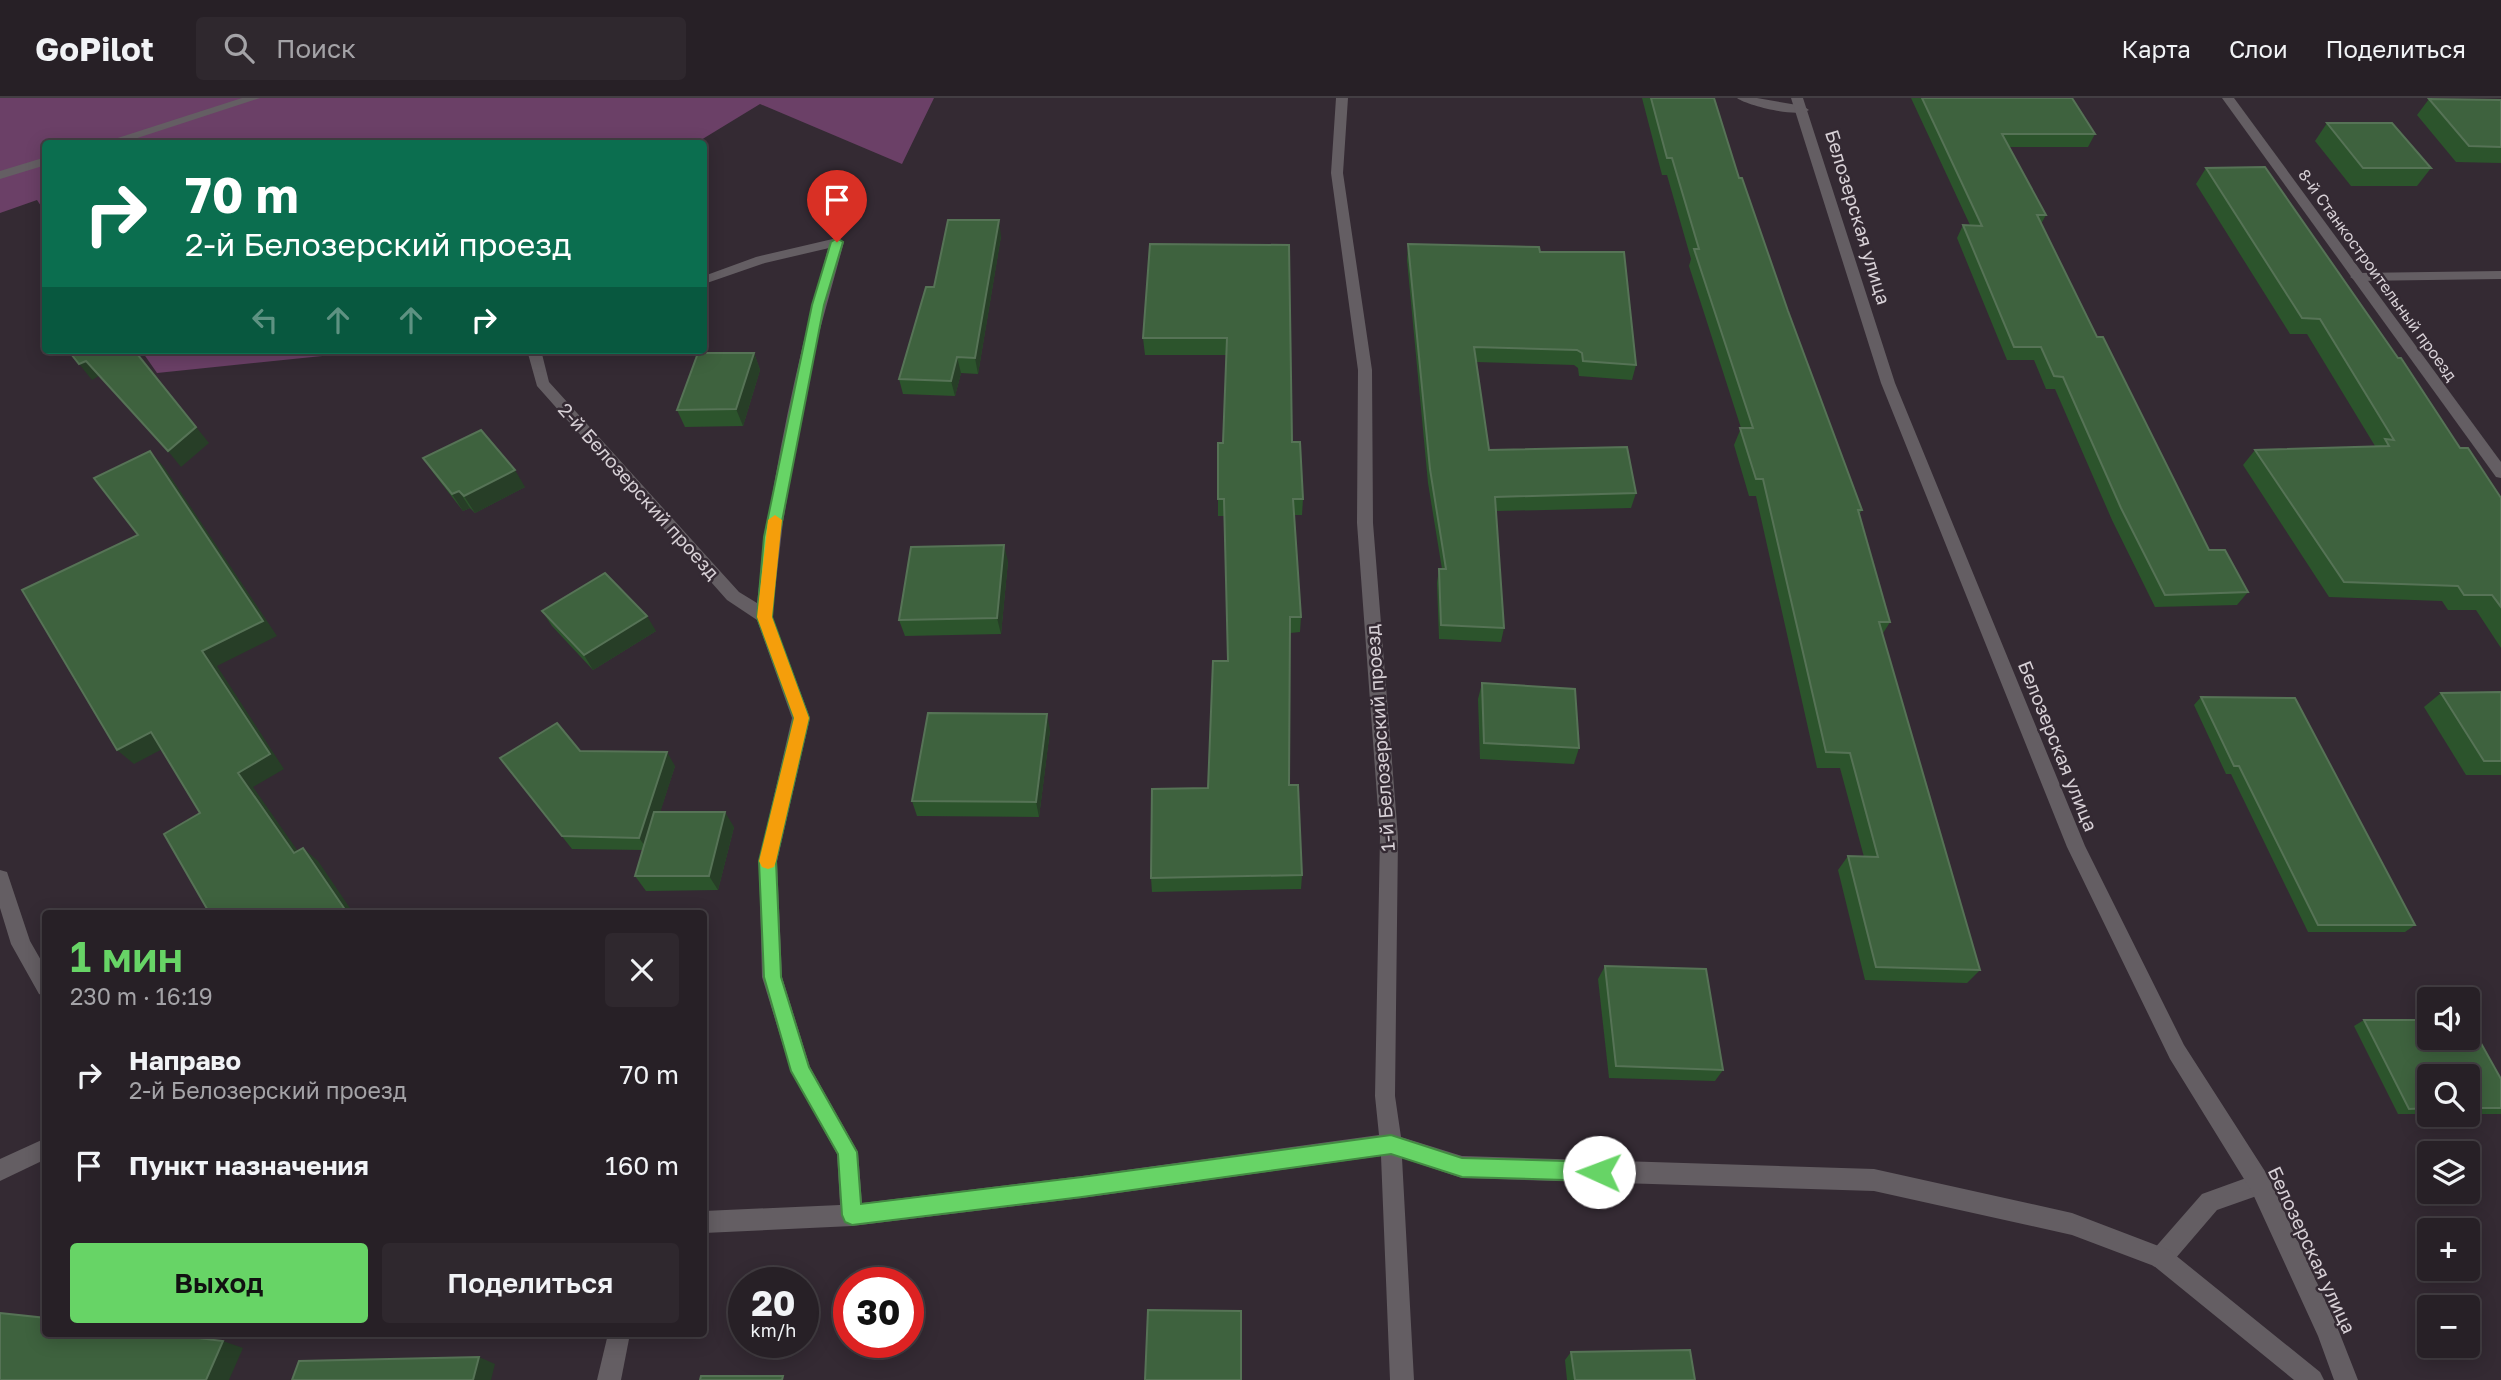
<!DOCTYPE html>
<html lang="ru">
<head>
<meta charset="utf-8">
<style>
	:root { --surface:#272026; --page:#2f282e; --text:#f1f3f6; --muted:#a4a3a7; --line:#433e43; --accent:#67d466 }
	body { margin:0; font-family:"Golos Text",sans-serif; background:var(--page); color:var(--text); height:100vh; display:flex; flex-direction:column; font-size:26px; white-space:nowrap }
	* { box-sizing:border-box; margin:0 }
	p { font-size:23px; color:var(--muted) }
	.icon { flex:none; width:38px; height:38px; fill:none; stroke:currentColor; stroke-width:2; stroke-linecap:round; stroke-linejoin:round }
	.map { position:relative; flex:1; overflow:hidden }
	.details { position:absolute; left:42px; top:812px; width:665px; height:427px; display:flex; flex-direction:column; background:var(--surface); border-radius:7px; box-shadow:0 4px 18px #0003,0 0 0 2px var(--line) }
	.details>* { flex:none }
	.top-card { position:absolute; left:42px; top:42px; width:665px; height:214px; border-radius:7px; box-shadow:0 4px 18px #0003,0 0 0 2px var(--line); background:#0b6e4f; color:#fff; overflow:hidden }
	.fabs { position:absolute; left:2417px; top:889px; display:grid; gap:14px }
	.fabs a { display:grid; place-items:center; width:63px; height:63px; border-radius:7px; background:var(--surface); box-shadow:0 4px 18px #0003,0 0 0 2px var(--line); font-size:35px }
	.speed { position:absolute; left:728px; top:1169px; display:flex; gap:14px; font-size:35px; font-weight:700; text-align:center }
	.speed>* { display:grid; place-content:center; width:91px; height:91px; border-radius:50%; background:var(--surface); box-shadow:0 4px 18px #0003,0 0 0 2px var(--line); line-height:1 }
	.speed small { font-size:18px; font-weight:400 }
	.speed .limit { border:10px solid #d22; background:#fff; color:#111 }
	.pin { position:absolute; display:grid; place-items:center; width:60px; height:60px; color:#fff; margin:-72px -30px; border-radius:50% 50% 50% 0; rotate:-45deg; box-shadow:0 0 7px #0007 }
	.pin .icon { rotate:45deg }
	.me { position:absolute; width:77px; margin:-38px; rotate:272deg; stroke-linejoin:round; filter:drop-shadow(0 0 5px #0008) }
	.turn { display:flex; align-items:center; gap:24px; height:147px; padding:0 28px; font-size:32px }
	.turn .icon { width:91px; height:91px; stroke-width:2.5 }
	.turn b { display:block; font-size:49px; line-height:60px }
	.lanes { display:flex; align-items:center; height:66px; padding:0 28px; background:#0003; justify-content:center; gap:35px; direction:ltr }
	.lanes .off { opacity:.35 }
	.round { display:grid; place-items:center; flex:none; width:74px; height:74px; border-radius:7px; background:var(--page) }
	.head { display:flex; align-items:center; justify-content:space-between; height:119px; padding:0 28px }
	h1 { font-size:42px; font-weight:600; line-height:52px; color:var(--accent) }
	.action { display:flex; gap:14px; margin-top:auto; padding:14px 28px }
	.action a { flex:1; height:80px; border-radius:7px; background:var(--accent); color:#111; font-size:28px; font-weight:600; line-height:80px; text-align:center }
	.action a+a { background:var(--page); color:var(--text) }
	ul { padding:0; list-style:none }
	li { display:flex; align-items:center; gap:21px; height:91px; padding:0 28px }
	li div { flex:1 }
	li b { display:block; font-size:26px }
	li em { font-style:normal }
	header { display:flex; align-items:center; gap:42px; box-sizing:border-box; height:98px; padding:0 35px; background:var(--surface); border-bottom:2px solid var(--line) }
	header strong { font-size:33px }
	nav { display:flex; gap:38px; margin-inline-start:auto; font-size:24px }
	.search { width:490px; height:63px; background:var(--page); display:flex; align-items:center; gap:18px; box-sizing:border-box; padding:0 24px; border-radius:7px; color:var(--muted); font-size:26px }
	.map>svg:first-child { display:block }
</style>
</head>
<body>
<header>
<strong>GoPilot</strong>
<div class="search"><svg class="icon" aria-label="search" viewBox="0 0 24 24"><circle cx="10" cy="10" r="6"/><path d="M15 15l6 6"/></svg>Поиск</div>
<nav><a>Карта</a><a>Слои</a><a>Поделиться</a></nav>
</header>
<div class="map">
<svg width="2501" height="1282" viewBox="0 0 2501 1282">
	<rect width="100%" height="100%" fill="#342a33"/>
	<g fill="#6b4067">
		<path d="M 0,0 L 934,0 L 902,66 L 760,6 L 696,45 L 46,46 L 45,114 L 37,102 L 0,115 Z"/>
		<path d="M 141,252 L 381,252 L 157,275 Z"/>
	</g>
	<g fill="none" stroke-linecap="round" stroke-linejoin="round">
		<g fill="#645e63" fill-rule="evenodd">
			<path d="M 242,0 L 260,0 L 119,46 L 99,46 Z"/>
			<path d="M 1737,0 L 1757,0 L 1803,8 L 1809,12 C 1798,20 1748,8 1737,0 Z"/>
			<path d="M 46,59 L 46,67 L 0,81 L 0,73 Z"/>
			<path d="M 837,140 L 844,144 L 842,147 L 765,165 L 704,186 L 704,178 L 756,159 Z"/>
			<path d="M 2501,173 L 2501,181 L 2357,183 L 2350,179 L 2357,175 Z"/>
			<path d="M 2260,1075 L 2268,1078 L 2271,1086 L 2268,1094 L 2217,1112 L 2169,1168 L 2161,1171 L 2153,1168 L 2150,1160 L 2153,1152 L 2202,1096 Z"/>
		</g>
		<g fill="#645e63" fill-rule="evenodd">
			<path d="M 1336,0 L 1348,0 L 1343,75 L 1372,272 L 1373,425 L 1398,739 L 1395,998 L 1401,1039 L 1462,1058 L 1874,1071 L 2072,1115 L 2169,1152 L 2320,1274 L 2324,1282 L 2294,1282 L 2154,1168 L 2072,1137 L 1874,1093 L 1462,1080 L 1402,1060 L 1414,1282 L 1390,1282 L 1381,1058 L 1082,1100 L 852,1128 L 704,1135 L 704,1113 L 840,1107 L 837,1056 L 791,973 L 762,879 L 759,763 L 792,620 L 757,522 L 727,502 L 537,288 L 527,252 L 541,252 L 549,284 L 739,494 L 757,505 C 771,383 796,263 830,144 L 837,140 L 844,144 L 819,235 L 799,329 L 783,424 L 772,518 L 810,620 L 777,763 L 782,879 L 810,969 L 858,1054 L 862,1105 L 1082,1078 L 1379,1037 L 1375,998 L 1380,739 L 1357,425 L 1358,272 L 1331,75 Z"/>
			<path d="M 1791,0 L 1803,0 L 1895,285 L 2085,748 L 2184,947 L 2268,1078 L 2336,1226 L 2358,1282 L 2334,1282 L 2318,1238 L 2252,1094 L 2170,961 L 2067,749 L 1881,285 Z"/>
			<path d="M 2222,0 L 2234,0 L 2501,364 L 2501,380 L 2496,379 Z"/>
			<path d="M 0,772 L 7,774 L 30,843 L 46,871 L 46,899 L 39,896 L 11,846 L 0,810 Z"/>
			<path d="M 46,1040 L 46,1061 L 0,1083 L 0,1061 Z"/>
			<path d="M 608,1236 L 630,1236 L 621,1282 L 597,1282 Z"/>
		</g>
	</g>
	<g fill="#2c542c">
		<path d="M 1642,0 L 1714,0 L 1739,80 L 1788,213 L 1862,412 L 1859,417 L 1890,524 L 1882,537 L 1980,872 L 1967,885 L 1865,882 L 1838,772 L 1848,758 L 1864,759 L 1840,670 L 1817,670 L 1756,398 L 1749,398 L 1734,347 L 1741,330 L 1689,168 L 1691,161 L 1667,77 L 1662,77 Z"/>
		<path d="M 1911,0 L 2072,0 L 2095,36 L 2088,49 L 2009,49 L 2046,117 L 2041,126 L 2097,239 L 2209,452 L 2248,494 L 2237,507 L 2155,509 L 2112,422 L 2055,291 L 2046,291 L 2034,262 L 2007,262 L 1957,140 L 1963,127 L 1970,127 Z"/>
		<path d="M 2429,1 L 2501,2 L 2501,65 L 2456,64 L 2417,17 Z"/>
		<path d="M 2327,25 L 2431,70 L 2417,88 L 2351,88 L 2315,43 Z"/>
		<path d="M 2206,70 L 2460,350 L 2501,400 L 2501,550 L 2476,512 L 2448,512 L 2442,503 L 2329,499 L 2243,367 L 2255,352 L 2375,348 L 2307,236 L 2290,236 L 2196,86 Z"/>
		<path d="M 1001,138 L 978,276 L 961,275 L 955,298 L 903,296 L 899,281 L 934,189 Z"/>
		<path d="M 1408,146 L 1540,154 L 1636,267 L 1632,282 L 1579,278 L 1578,270 L 1574,267 L 1476,264 L 1489,352 L 1636,395 L 1631,410 L 1496,413 L 1504,530 L 1501,544 L 1439,541 L 1437,485 L 1439,471 L 1442,471 L 1428,385 L 1407,162 Z"/>
		<path d="M 1289,147 L 1292,344 L 1303,401 L 1302,417 L 1294,417 L 1301,519 L 1300,534 L 1290,535 L 1289,687 L 1302,777 L 1301,791 L 1152,794 L 1151,780 L 1208,690 L 1228,563 L 1224,418 L 1218,418 L 1218,401 L 1223,345 L 1226,257 L 1145,257 L 1143,240 Z"/>
		<path d="M 754,255 L 760,272 L 743,328 L 685,329 L 677,312 Z"/>
		<path d="M 423,360 L 525,389 L 475,415 L 470,410 L 463,413 L 435,377 Z"/>
		<path d="M 1008,463 L 1001,536 L 905,538 L 899,522 Z"/>
		<path d="M 542,513 L 656,533 L 593,572 L 552,528 Z"/>
		<path d="M 1482,585 L 1579,650 L 1574,666 L 1480,661 L 1478,601 Z"/>
		<path d="M 2501,594 L 2501,677 L 2466,677 L 2424,609 L 2441,595 Z"/>
		<path d="M 2201,599 L 2415,827 L 2405,834 L 2308,834 L 2231,676 L 2226,676 L 2194,607 Z"/>
		<path d="M 1050,632 L 1039,719 L 917,718 L 912,703 Z"/>
		<path d="M 580,653 L 675,668 L 660,714 L 734,729 L 718,792 L 646,793 L 635,778 L 643,752 L 572,751 L 500,660 Z"/>
		<path d="M 1605,868 L 1723,972 L 1715,983 L 1609,980 L 1598,881 Z"/>
		<path d="M 2364,922 L 2501,981 L 2501,1016 L 2468,1016 L 2468,978 L 2429,978 L 2429,1016 L 2398,1016 L 2354,928 Z"/>
		<path d="M 1571,1254 L 1695,1282 L 1567,1282 L 1565,1262 Z"/>
	</g>
	<g fill="#273e27">
		<path d="M 999,122 L 1001,138 L 978,276 L 975,260 Z"/>
		<path d="M 134,252 L 209,345 L 181,369 L 168,353 Z"/>
		<path d="M 754,255 L 760,272 L 743,328 L 736,311 Z"/>
		<path d="M 957,259 L 961,275 L 955,298 L 951,283 Z"/>
		<path d="M 86,263 L 99,278 L 92,282 L 79,266 Z"/>
		<path d="M 150,353 L 164,369 L 277,538 L 217,568 L 284,671 L 253,689 L 309,769 L 294,755 L 238,675 L 202,553 Z"/>
		<path d="M 515,372 L 525,389 L 475,415 L 464,398 Z"/>
		<path d="M 459,393 L 470,410 L 463,413 L 452,396 Z"/>
		<path d="M 1004,447 L 1008,463 L 1001,536 L 997,520 Z"/>
		<path d="M 647,518 L 656,533 L 593,572 L 584,557 Z"/>
		<path d="M 1047,616 L 1050,632 L 1039,719 L 1036,704 Z"/>
		<path d="M 151,634 L 168,648 L 134,666 L 117,652 Z"/>
		<path d="M 667,654 L 675,668 L 648,752 L 639,740 Z"/>
		<path d="M 725,714 L 734,729 L 718,792 L 709,778 Z"/>
		<path d="M 303,750 L 318,763 L 354,816 L 348,816 Z"/>
		<path d="M 223,1243 L 243,1250 L 229,1282 L 206,1282 Z"/>
		<path d="M 479,1259 L 495,1266 L 491,1282 L 473,1282 Z"/>
	</g>
	<g fill="#3e623e" stroke="#567356" stroke-width="2">
		<path d="M 1651,0 L 1714,0 L 1739,80 L 1742,80 L 1788,213 L 1862,412 L 1858,412 L 1890,524 L 1879,524 L 1980,872 L 1876,869 L 1848,758 L 1878,759 L 1850,655 L 1826,654 L 1763,381 L 1756,381 L 1740,330 L 1753,330 L 1694,151 L 1699,151 L 1672,60 L 1667,60 Z"/>
		<path d="M 1922,0 L 2072,0 L 2095,36 L 2002,36 L 2046,117 L 2037,117 L 2097,239 L 2103,239 L 2209,452 L 2225,452 L 2248,494 L 2165,497 L 2121,410 L 2063,279 L 2054,278 L 2041,249 L 2014,249 L 1963,127 L 1982,128 Z"/>
		<path d="M 2429,1 L 2501,2 L 2501,49 L 2469,48 Z"/>
		<path d="M 2327,25 L 2392,25 L 2431,70 L 2363,70 Z"/>
		<path d="M 2265,69 L 2398,260 L 2401,260 L 2460,350 L 2468,350 L 2501,400 L 2501,509 L 2492,497 L 2464,497 L 2458,488 L 2344,484 L 2255,352 L 2389,348 L 2385,341 L 2394,342 L 2320,221 L 2302,220 L 2206,70 Z"/>
		<path d="M 948,122 L 999,122 L 975,260 L 957,259 L 951,283 L 899,281 L 926,189 L 934,189 Z"/>
		<path d="M 1150,146 L 1289,147 L 1292,344 L 1300,344 L 1303,401 L 1293,401 L 1301,519 L 1290,519 L 1289,687 L 1298,687 L 1302,777 L 1151,780 L 1152,691 L 1208,690 L 1213,563 L 1228,563 L 1224,401 L 1218,401 L 1218,345 L 1223,345 L 1227,240 L 1143,240 Z"/>
		<path d="M 1408,146 L 1539,149 L 1540,154 L 1624,154 L 1636,267 L 1583,263 L 1582,255 L 1577,252 L 1474,249 L 1489,352 L 1627,349 L 1636,395 L 1495,399 L 1504,530 L 1441,527 L 1439,471 L 1446,471 L 1430,371 Z"/>
		<path d="M 68,252 L 134,252 L 196,329 L 168,353 L 86,263 L 79,266 Z"/>
		<path d="M 698,255 L 754,255 L 736,311 L 677,312 Z"/>
		<path d="M 481,332 L 515,372 L 464,398 L 459,393 L 452,396 L 423,360 Z"/>
		<path d="M 150,353 L 263,523 L 202,553 L 270,656 L 238,675 L 294,755 L 303,750 L 348,816 L 210,816 L 164,736 L 200,715 L 151,634 L 117,652 L 22,492 L 138,437 L 94,380 Z"/>
		<path d="M 1004,447 L 997,520 L 899,522 L 911,449 Z"/>
		<path d="M 605,475 L 647,518 L 584,557 L 542,513 Z"/>
		<path d="M 1482,585 L 1575,591 L 1579,650 L 1484,645 Z"/>
		<path d="M 2501,594 L 2501,663 L 2484,663 L 2441,595 Z"/>
		<path d="M 2201,599 L 2295,600 L 2415,827 L 2318,827 L 2239,668 L 2234,668 Z"/>
		<path d="M 928,615 L 1047,616 L 1036,704 L 912,703 Z"/>
		<path d="M 557,625 L 580,653 L 667,654 L 639,740 L 562,738 L 500,660 Z"/>
		<path d="M 654,714 L 725,714 L 709,778 L 635,778 Z"/>
		<path d="M 1605,868 L 1706,871 L 1723,972 L 1616,968 Z"/>
		<path d="M 2364,922 L 2429,922 L 2429,940 L 2468,940 L 2468,922 L 2501,981 L 2501,1010 L 2468,1010 L 2468,978 L 2429,978 L 2429,1010 L 2409,1011 Z"/>
		<path d="M 1148,1212 L 1241,1213 L 1241,1282 L 1145,1282 Z"/>
		<path d="M 0,1215 L 46,1220 L 46,1236 L 165,1236 L 223,1243 L 206,1282 L 0,1282 Z"/>
		<path d="M 1690,1252 L 1695,1282 L 1575,1282 L 1571,1254 Z"/>
		<path d="M 479,1259 L 473,1282 L 292,1282 L 299,1263 Z"/>
		<path d="M 701,1278 L 783,1278 L 782,1282 L 700,1282 Z"/>
	</g>
	<path fill="#67d466" stroke="#438a42" stroke-width="2" d="M 837,140 L 843,144 L 824,207 L 779,439 L 772,519 L 809,620 L 776,763 L 781,879 L 809,969 L 857,1054 L 861,1106 L 1082,1079 L 1391,1037 L 1462,1060 L 1599,1064 L 1606,1067 L 1609,1074 L 1606,1080 L 1599,1083 L 1462,1079 L 1391,1056 L 1082,1099 L 852,1127 L 845,1124 L 842,1117 L 838,1056 L 791,973 L 764,879 L 759,763 L 794,620 L 757,519 L 764,439 L 812,207 L 831,144 Z"/>
	<path fill="#f59e0b" d="M 775,417 L 782,422 L 772,519 L 809,620 L 776,763 L 774,769 L 768,771 L 762,769 L 759,763 L 794,620 L 757,519 L 768,422 Z"/>
	<g text-anchor="middle" stroke-width="5" stroke-linejoin="round" paint-order="stroke">
		<g font-size="16" fill="#d7d0d6" stroke="#342a33">
			<text transform="translate(2378 177) rotate(54)" y="6">8-й Станкостроительный проезд</text>
		</g>
		<g font-size="19" fill="#d7d0d6" stroke="#342a33">
			<text transform="translate(1858 119) rotate(73)" y="7">Белозерская улица</text>
			<text transform="translate(639 393) rotate(48)" y="7">2-й Белозерский проезд</text>
			<text transform="translate(1380 640) rotate(-94)" y="7">1-й Белозерский проезд</text>
			<text transform="translate(2058 648) rotate(68)" y="7">Белозерская улица</text>
			<text transform="translate(2312 1152) rotate(65)" y="7">Белозерская улица</text>
		</g>
	</g>
</svg>
<div class="fabs">
<a><svg class="icon" aria-label="sound" viewBox="0 0 24 24"><path d="M4 9h4l5-4v14l-5-4H4zM17 9q2 3 0 6"/></svg></a>
<a><svg class="icon" aria-label="search" viewBox="0 0 24 24"><circle cx="10" cy="10" r="6"/><path d="M15 15l6 6"/></svg></a>
<a><svg class="icon" aria-label="layers" viewBox="0 0 24 24"><path d="M12 4l9 5-9 5-9-5zM3 14l9 5 9-5"/></svg></a>
<a>+</a>
<a>−</a>
</div>
<div class="speed"><div>20<small>km/h</small></div><div class="limit">30</div></div>
<div class="pin" style="left:837px;top:144px;background:#d93025"><svg class="icon" aria-label="arrive" viewBox="0 0 24 24"><path d="M6 21V4h12l-3 4 3 4H6"/></svg></div>
<svg class="me" style="left:1599px;top:1074px" viewBox="-20 -20 40 40"><circle r="19" fill="#fff"/><path d="M0-13L10 11 0 6-10 11z" fill="#67d466"/></svg>
<div class="top-card">
<div class="turn"><svg class="icon" aria-label="right" viewBox="0 0 24 24"><path d="M7 20v-9h11M14 6l5 5-5 5"/></svg><div><b>70 m</b>2-й Белозерский проезд</div></div>
<div class="lanes"><svg class="icon off" aria-label="left" viewBox="0 0 24 24"><path d="M17 20v-9H6M10 6l-5 5 5 5"/></svg><svg class="icon off" aria-label="ahead" viewBox="0 0 24 24"><path d="M12 20V5M6 11l6-6 6 6"/></svg><svg class="icon off" aria-label="ahead" viewBox="0 0 24 24"><path d="M12 20V5M6 11l6-6 6 6"/></svg><svg class="icon" aria-label="right" viewBox="0 0 24 24"><path d="M7 20v-9h11M14 6l5 5-5 5"/></svg></div>
</div>
<section class="details">
<div class="head"><div><h1>1 мин</h1><p>230 m · 16:19</p></div><a class="round"><svg class="icon" aria-label="close" viewBox="0 0 24 24"><path d="M6 6l12 12M18 6L6 18"/></svg></a></div>
<ul>
<li><svg class="icon" aria-label="right" viewBox="0 0 24 24"><path d="M7 20v-9h11M14 6l5 5-5 5"/></svg><div><b>Направо</b><p>2-й Белозерский проезд</p></div><em>70 m</em></li>
<li><svg class="icon" aria-label="arrive" viewBox="0 0 24 24"><path d="M6 21V4h12l-3 4 3 4H6"/></svg><div><b>Пункт назначения</b></div><em>160 m</em></li>
</ul>
<div class="action"><a>Выход</a><a>Поделиться</a></div>
</section>
</div>
</body>
</html>
